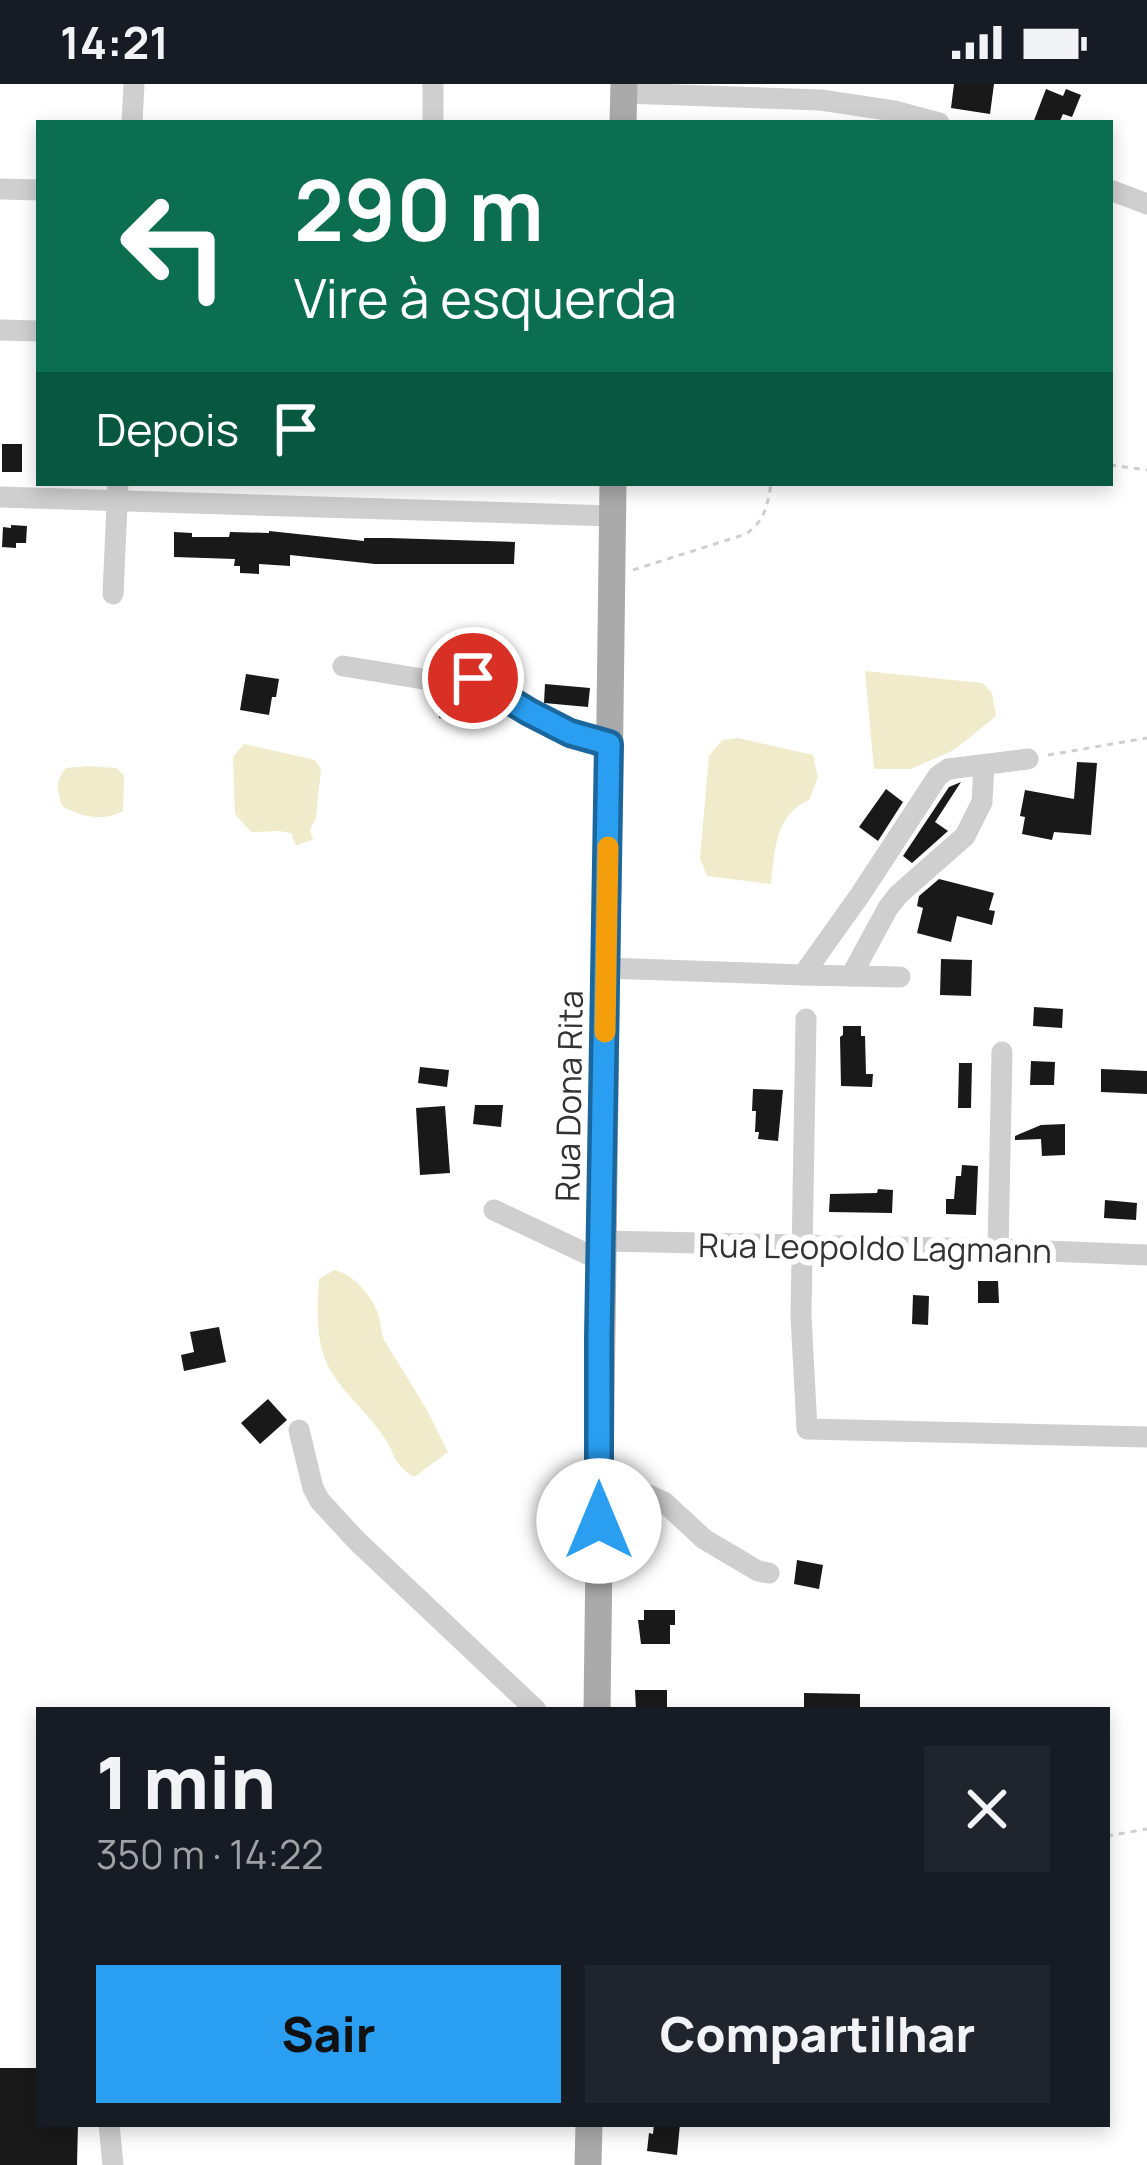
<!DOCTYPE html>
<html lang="pt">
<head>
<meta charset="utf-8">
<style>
	:root { --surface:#171b24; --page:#20242c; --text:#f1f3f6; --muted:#9ea1a6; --accent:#2a9ff2 }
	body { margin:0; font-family:Manrope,sans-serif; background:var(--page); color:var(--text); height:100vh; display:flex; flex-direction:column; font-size:45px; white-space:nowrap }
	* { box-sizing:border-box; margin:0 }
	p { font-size:39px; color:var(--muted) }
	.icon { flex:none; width:66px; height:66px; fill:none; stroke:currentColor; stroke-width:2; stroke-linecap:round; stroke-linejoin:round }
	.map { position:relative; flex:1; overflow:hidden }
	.sheet { position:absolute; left:36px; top:1623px; width:1074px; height:420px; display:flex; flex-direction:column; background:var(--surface); border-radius:0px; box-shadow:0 6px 18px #0003 }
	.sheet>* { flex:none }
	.top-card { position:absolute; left:36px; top:36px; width:1077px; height:366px; border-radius:0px; box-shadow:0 6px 18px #0003; background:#0b6e4f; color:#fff; overflow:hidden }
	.pin { position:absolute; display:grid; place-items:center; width:102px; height:102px; color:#fff; margin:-51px; border:6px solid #fff; border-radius:50%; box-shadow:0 3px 12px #0007 }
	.me { position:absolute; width:132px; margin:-66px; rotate:0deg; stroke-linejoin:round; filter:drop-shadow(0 0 9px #0008) }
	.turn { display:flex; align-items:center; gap:42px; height:252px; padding:0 60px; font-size:54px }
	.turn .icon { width:156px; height:156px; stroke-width:2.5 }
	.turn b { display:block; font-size:84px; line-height:102px }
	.then { display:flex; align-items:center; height:114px; padding:0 60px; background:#0003; gap:24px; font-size:45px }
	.round { display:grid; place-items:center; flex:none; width:126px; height:126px; border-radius:0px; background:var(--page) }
	.summary { display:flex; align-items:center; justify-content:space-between; height:204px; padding:0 60px }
	h1 { font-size:72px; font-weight:800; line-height:90px }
	.primary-button { display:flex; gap:24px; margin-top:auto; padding:24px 60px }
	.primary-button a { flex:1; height:138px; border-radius:0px; background:var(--accent); color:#111; font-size:48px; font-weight:800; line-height:138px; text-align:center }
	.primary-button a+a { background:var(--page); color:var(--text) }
	.status { display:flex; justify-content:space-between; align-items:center; height:84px; padding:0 60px; background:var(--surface); direction:ltr }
	.status svg { height:33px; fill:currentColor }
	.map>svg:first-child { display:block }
</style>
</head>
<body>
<div class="status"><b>14:21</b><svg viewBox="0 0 49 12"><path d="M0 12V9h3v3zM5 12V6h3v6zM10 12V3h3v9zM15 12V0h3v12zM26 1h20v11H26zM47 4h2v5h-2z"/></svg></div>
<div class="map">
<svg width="1147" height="2081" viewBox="0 0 1147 2081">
	<rect width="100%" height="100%" fill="#fff"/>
	<g fill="#efebcb">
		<path d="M 865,587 L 982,599 L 992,609 L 996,632 L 954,666 L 911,685 L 874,685 Z"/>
		<path d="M 738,654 L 813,671 L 818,693 L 809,716 C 774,731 775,767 771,800 L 707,792 L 700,774 L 709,672 L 722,656 Z"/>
		<path d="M 244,660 L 315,676 L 321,685 L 316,733 L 310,746 L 313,756 L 296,761 L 291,749 L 279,747 L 251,748 L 235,730 L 233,673 Z"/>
		<path d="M 87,682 L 117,684 L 124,692 L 123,727 C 104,738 81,733 62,722 C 57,706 55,697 66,684 Z"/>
		<path d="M 334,1186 C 352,1189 370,1210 377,1227 C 381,1236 380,1246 384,1256 L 427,1326 L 448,1368 L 414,1393 C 395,1381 396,1374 386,1356 C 371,1332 347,1313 332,1289 C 315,1261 317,1226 319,1195 Z"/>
	</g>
	<g fill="#191919">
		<path d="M 954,0 L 994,0 L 990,30 L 951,24 Z"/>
		<path d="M 1046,5 L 1063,12 L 1066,5 L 1081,11 L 1072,33 L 1063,30 L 1059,39 L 1033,39 Z"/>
		<rect x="2" y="360" width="20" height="28"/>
		<path d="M 11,441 L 27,442 L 26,459 L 16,459 L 16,464 L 2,463 L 3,443 L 11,444 Z"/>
		<path d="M 269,447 L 364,457 L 364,454 L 389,454 L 515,458 L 514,480 L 375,480 L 290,471 L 290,482 L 259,480 L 259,490 L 240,489 L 240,482 L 234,482 L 235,475 L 174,473 L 174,448 L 192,449 L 192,453 L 229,453 L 230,448 L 269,449 Z"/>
		<path d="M 246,590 L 279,595 L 276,613 L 272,613 L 269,631 L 240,626 Z"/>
		<path d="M 545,600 L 590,604 L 588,623 L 544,619 Z"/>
		<path d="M 456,605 L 470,610 L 467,637 L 439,634 L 442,608 Z"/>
		<path d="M 1077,678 L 1097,679 L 1091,751 L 1054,748 L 1052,756 L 1022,750 L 1025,733 L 1020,732 L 1025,706 L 1074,715 Z"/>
		<path d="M 961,698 L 935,738 L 948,747 L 912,779 L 903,772 L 949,703 Z"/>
		<path d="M 886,705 L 903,718 L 878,757 L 859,743 Z"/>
		<path d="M 939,795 L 994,809 L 989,826 L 995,827 L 992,841 L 957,832 L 951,858 L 917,849 L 923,824 L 917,822 L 919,812 Z"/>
		<path d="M 941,875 L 972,876 L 971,912 L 940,911 Z"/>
		<path d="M 1034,923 L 1063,925 L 1062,944 L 1033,942 Z"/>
		<path d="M 843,942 L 861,942 L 861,952 L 865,952 L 866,990 L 873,990 L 872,1003 L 841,1002 L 840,953 L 843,951 Z"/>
		<path d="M 1031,977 L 1055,978 L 1054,1001 L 1030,1001 Z"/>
		<path d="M 959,979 L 972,979 L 971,1024 L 958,1024 Z"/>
		<path d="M 420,983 L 449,986 L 447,1003 L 418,999 Z"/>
		<path d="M 1101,985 L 1147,987 L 1147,1010 L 1101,1008 Z"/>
		<path d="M 753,1005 L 783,1006 L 778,1057 L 758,1055 L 759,1048 L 755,1048 L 756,1027 L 752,1027 Z"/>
		<path d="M 475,1021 L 503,1021 L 501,1043 L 473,1040 Z"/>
		<path d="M 445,1022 L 450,1089 L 420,1091 L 416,1024 Z"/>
		<path d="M 1065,1040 L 1065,1071 L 1042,1072 L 1041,1055 L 1015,1056 L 1015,1052 L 1041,1041 Z"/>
		<path d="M 962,1081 L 978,1082 L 976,1131 L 946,1130 L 946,1115 L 954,1115 L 956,1092 L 961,1092 Z"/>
		<path d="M 878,1105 L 893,1106 L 892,1129 L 829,1128 L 830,1110 L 877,1109 Z"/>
		<path d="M 1105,1116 L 1137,1119 L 1136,1136 L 1104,1134 Z"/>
		<path d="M 978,1197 L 998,1197 L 999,1219 L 978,1219 Z"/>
		<path d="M 913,1211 L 929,1212 L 928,1241 L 912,1240 Z"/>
		<path d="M 219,1243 L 226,1278 L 184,1287 L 181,1271 L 194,1268 L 190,1248 Z"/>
		<path d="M 268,1315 L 287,1336 L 260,1360 L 241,1339 Z"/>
		<path d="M 797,1476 L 823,1481 L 819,1505 L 794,1500 Z"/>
		<path d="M 644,1526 L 675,1526 L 675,1541 L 670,1541 L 670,1560 L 641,1560 L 638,1536 L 644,1536 Z"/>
		<path d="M 635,1606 L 667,1606 L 667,1625 L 636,1626 Z"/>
		<path d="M 804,1609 L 860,1610 L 860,1626 L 804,1626 Z"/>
		<path d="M 0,1984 L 39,1984 L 39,2040 L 78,2040 L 77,2081 L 0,2081 Z"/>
		<path d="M 654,2040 L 680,2040 L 677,2071 L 647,2067 L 649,2049 L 653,2050 Z"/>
	</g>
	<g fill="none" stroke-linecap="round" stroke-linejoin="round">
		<g stroke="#cfcfcf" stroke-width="3" stroke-dasharray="6 6" stroke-linecap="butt">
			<path d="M 1110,381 L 1147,386"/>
			<path d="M 633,486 L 746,450 C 765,437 768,420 771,399"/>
			<path d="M 1048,671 L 1147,654"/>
			<path d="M 1107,1752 L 1147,1745"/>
		</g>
		<g stroke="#cfcfcf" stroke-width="21">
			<path d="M 624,9 L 821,16 L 894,27 L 939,39"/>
			<path d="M 132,39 L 134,0"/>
			<path d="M 433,39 L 433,0"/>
			<path d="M 0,105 L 39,106"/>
			<path d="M 1110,106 L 1147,120"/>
			<path d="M 0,246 L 39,247"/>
			<path d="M 0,413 L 611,432"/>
			<path d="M 113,510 L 118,399"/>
			<path d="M 343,582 L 429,596 L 456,590 L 473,594 L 529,628 L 570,649 L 609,660"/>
			<path d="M 606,884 L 803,891 L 860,811 L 938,692 L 948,685 L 1028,675"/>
			<path d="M 803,891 L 900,893"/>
			<path d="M 851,892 L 888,824 L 898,811 L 965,752 L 982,718 L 984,681"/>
			<path d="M 806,935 L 801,1232 L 807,1345 L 1147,1353"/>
			<path d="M 494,1126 L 602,1177"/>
			<path d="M 603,1157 L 998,1165 L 1147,1171"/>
			<path d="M 998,1165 L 1002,968"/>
			<path d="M 299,1346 L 313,1404 L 320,1417 L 357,1457 L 536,1626"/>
			<path d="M 599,1396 L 635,1405 L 664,1418 L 704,1455 L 758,1487 L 769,1489"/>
			<path d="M 109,2040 L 113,2081"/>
		</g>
		<g stroke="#aaa" stroke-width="27">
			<path d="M 623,39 L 624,0"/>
			<path d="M 597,1626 L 613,399"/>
			<path d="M 588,2081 L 589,2040"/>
		</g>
	</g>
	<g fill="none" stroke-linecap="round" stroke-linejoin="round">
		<defs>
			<path id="route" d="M 473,594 L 529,628 L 570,649 L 609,660 L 599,1254 L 599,1437"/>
		</defs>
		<use href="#route" stroke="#1b679d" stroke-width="30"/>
		<use href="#route" stroke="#2a9ff2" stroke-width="21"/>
		<path stroke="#f59e0b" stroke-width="21" d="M 605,948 L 608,763"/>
	</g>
	<g text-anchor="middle" stroke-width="12" stroke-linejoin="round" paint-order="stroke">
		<g font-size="33" fill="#323232" stroke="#fff">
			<text transform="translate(569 1012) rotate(-89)" y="12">Rua Dona Rita</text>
			<text transform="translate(875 1164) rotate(1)" y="12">Rua Leopoldo Lagmann</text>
		</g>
	</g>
</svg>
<div class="pin" style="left:473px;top:594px;background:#d93025"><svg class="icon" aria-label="arrive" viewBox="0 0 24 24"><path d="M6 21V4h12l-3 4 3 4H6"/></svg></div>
<svg class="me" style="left:599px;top:1437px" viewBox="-20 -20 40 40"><circle r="19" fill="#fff"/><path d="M0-13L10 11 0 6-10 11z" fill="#2a9ff2"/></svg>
<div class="top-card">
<div class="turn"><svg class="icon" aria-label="left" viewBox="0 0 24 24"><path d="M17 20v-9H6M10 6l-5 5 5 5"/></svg><div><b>290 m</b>Vire à esquerda</div></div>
<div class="then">Depois<svg class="icon" aria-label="arrive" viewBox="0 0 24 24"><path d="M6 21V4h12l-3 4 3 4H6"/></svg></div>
</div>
<section class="sheet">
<div class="summary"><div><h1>1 min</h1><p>350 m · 14:22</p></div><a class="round"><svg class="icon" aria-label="close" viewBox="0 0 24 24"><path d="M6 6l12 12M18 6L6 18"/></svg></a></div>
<div class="primary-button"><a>Sair</a><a>Compartilhar</a></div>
</section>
</div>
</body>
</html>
